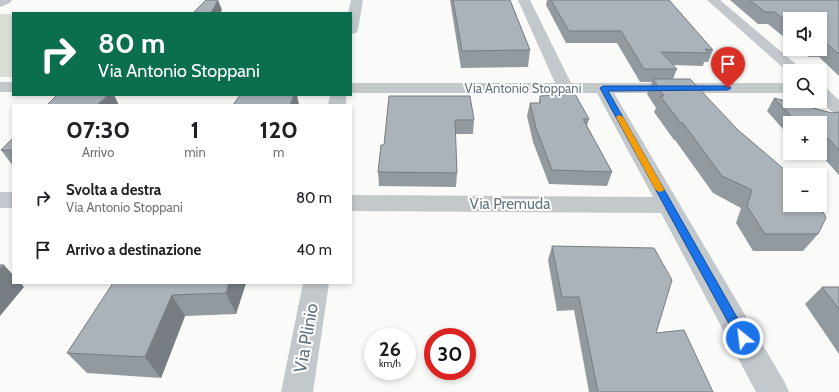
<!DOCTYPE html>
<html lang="it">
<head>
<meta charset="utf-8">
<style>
	:root { --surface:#fff; --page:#f6f6f6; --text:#202124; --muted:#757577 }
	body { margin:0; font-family:Cabin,sans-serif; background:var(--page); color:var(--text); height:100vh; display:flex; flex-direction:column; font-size:15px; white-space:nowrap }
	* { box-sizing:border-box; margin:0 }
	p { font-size:13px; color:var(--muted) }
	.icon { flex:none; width:22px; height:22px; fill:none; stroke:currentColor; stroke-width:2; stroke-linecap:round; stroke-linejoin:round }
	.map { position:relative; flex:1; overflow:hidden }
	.details { position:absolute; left:12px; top:104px; width:340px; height:180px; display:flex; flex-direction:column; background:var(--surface); border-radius:0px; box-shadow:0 2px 6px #0003 }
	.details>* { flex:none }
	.hud { position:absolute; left:12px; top:12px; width:340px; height:84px; border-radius:0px; box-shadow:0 2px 6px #0003; background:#0b6e4f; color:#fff; overflow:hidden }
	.controls { position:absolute; left:783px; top:12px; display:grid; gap:8px }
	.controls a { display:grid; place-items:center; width:44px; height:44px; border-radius:0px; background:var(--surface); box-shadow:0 2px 6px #0003; font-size:20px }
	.speed { position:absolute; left:364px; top:328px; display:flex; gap:8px; font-size:20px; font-weight:700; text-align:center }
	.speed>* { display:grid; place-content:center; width:52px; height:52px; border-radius:50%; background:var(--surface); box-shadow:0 2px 6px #0003; line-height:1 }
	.speed small { font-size:10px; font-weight:400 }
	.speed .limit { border:6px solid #d22; background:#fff; color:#111 }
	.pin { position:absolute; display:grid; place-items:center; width:34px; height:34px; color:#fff; margin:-41px -17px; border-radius:50% 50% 50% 0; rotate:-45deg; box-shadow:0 0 4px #0007 }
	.pin .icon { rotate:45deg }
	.me { position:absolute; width:44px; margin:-22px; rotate:331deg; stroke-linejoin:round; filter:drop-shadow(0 0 3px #0008) }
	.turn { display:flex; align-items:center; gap:14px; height:84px; padding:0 20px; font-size:18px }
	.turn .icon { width:52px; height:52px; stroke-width:2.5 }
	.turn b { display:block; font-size:28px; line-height:34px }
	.eta { display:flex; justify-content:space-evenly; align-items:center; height:68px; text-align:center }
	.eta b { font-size:24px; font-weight:700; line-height:28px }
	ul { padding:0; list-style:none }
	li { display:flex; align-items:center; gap:12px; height:52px; padding:0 20px }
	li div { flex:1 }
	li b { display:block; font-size:15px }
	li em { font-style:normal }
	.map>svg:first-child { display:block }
</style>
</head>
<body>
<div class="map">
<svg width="839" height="392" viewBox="0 0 839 392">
	<rect width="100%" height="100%" fill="#fafaf8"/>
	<rect fill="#dadfd7" x="0" y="14" width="13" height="63"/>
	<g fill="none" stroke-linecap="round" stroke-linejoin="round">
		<g fill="#c3c8cc" fill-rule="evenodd">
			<path d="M 0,0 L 12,0 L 10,3 L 0,7 Z"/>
			<path d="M 351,0 L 363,0 L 358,30 L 356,33 L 351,34 L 351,13 L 348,13 Z"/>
			<path d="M 518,0 L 530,0 L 571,83 L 790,83 L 790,93 L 614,93 L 784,381 L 789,392 L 756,392 L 661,213 L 351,211 L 351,195 L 653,197 L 597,93 L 351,93 L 351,83 L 555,83 Z"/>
			<path d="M 707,0 L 720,0 L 804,71 L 790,71 L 790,74 Z"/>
			<rect x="0" y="82" width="13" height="10"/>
			<path d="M 820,87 L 826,88 L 839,100 L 839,114 L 833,113 L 820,101 Z"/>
			<path d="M 330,95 L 346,95 L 346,105 L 328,105 Z"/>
			<rect x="0" y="192" width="13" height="16"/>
			<path d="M 303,283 L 329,283 L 313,392 L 281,392 Z"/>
		</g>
	</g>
	<g fill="#929a9f">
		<path d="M 450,0 L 510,0 L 530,50 L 528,67 L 461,68 Z"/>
		<path d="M 547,0 L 669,0 L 713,50 L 708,62 L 704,62 L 703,66 L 673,65 L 677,69 L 673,79 L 818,234 L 803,251 L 753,251 L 736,223 L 741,208 L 713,193 L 675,140 L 674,140 L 654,112 L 656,108 L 647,94 L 652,82 L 640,82 L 617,43 L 566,43 L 546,5 Z"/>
		<path d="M 730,0 L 839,0 L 839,76 L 819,57 L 809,57 L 799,49 L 820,49 L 820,19 L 790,19 L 790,42 L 768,24 L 758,24 Z"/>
		<path d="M 389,96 L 474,120 L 473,134 L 455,134 L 457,173 L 456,187 L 379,186 L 378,172 L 384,145 Z"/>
		<path d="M 540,96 L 589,119 L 587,126 L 612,172 L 607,186 L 549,184 L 533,142 L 527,116 L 530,103 L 539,103 Z"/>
		<path d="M 774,98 L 832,113 L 839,112 L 839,175 L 819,153 L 820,153 L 820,123 L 790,123 L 790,137 L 767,111 Z"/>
		<path d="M 13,138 L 13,166 L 1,150 Z"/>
		<path d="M 552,246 L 656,333 L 713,392 L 589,392 L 574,310 L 557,311 L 548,260 Z"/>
		<path d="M 113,283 L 246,283 L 236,314 L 185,316 L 161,378 L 87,373 L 67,353 Z"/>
		<path d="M 822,287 L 839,287 L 839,354 L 805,304 Z"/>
	</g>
	<g fill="#777d82">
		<path d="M 218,0 L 222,10 L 220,13 L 211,13 Z"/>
		<path d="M 108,95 L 114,95 L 119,105 L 97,105 Z"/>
		<path d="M 294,95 L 297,95 L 299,105 L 290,105 Z"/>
		<path d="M 4,265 L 13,275 L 13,283 L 21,283 L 24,287 L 0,316 L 0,269 Z"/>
		<path d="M 229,283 L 246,283 L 236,314 L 226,293 Z"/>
		<path d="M 172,295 L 185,316 L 161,378 L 145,357 Z"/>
	</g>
	<g fill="#aab3b9" stroke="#777d82">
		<path d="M 206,0 L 218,0 L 211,13 L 193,13 Z"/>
		<path d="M 453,0 L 510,0 L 530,50 L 462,51 Z"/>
		<path d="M 551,0 L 669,0 L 713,50 L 705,49 L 708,53 L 661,52 L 677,69 L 644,69 L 621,31 L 569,31 Z"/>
		<path d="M 750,0 L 839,0 L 839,54 L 827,44 L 820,44 L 820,19 L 790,19 L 790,23 L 774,12 L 765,12 Z"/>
		<path d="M 653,79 L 690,79 L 738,130 L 791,175 L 790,175 L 790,205 L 820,205 L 826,218 L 818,234 L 765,234 L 747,206 L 752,190 L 722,176 L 683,123 L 681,123 L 660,96 L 664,96 Z"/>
		<path d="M 575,94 L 589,119 L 583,119 L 612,172 L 552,170 L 536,128 L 530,103 L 540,103 L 540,96 Z"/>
		<path d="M 57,95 L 108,95 L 97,105 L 47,105 Z"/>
		<path d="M 240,95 L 294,95 L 290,105 L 233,105 Z"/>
		<path d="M 389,96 L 470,96 L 474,120 L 455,120 L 457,173 L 378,172 L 381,145 L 384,145 Z"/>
		<path d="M 774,98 L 832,113 L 839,112 L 839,150 L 828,138 L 820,138 L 820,123 L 798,123 Z"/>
		<path d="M 13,138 L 13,150 L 1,150 Z"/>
		<path d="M 552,246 L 654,248 L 672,280 L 656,333 L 684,330 L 713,392 L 598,392 L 579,297 L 562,297 Z"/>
		<path d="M 0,265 L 4,265 L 0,269 Z"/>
		<path d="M 113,283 L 229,283 L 226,293 L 172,295 L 145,357 L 67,353 Z"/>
		<path d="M 822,287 L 839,287 L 839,309 Z"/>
	</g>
	<path fill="#1a73e8" stroke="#114b97" d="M 603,86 L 728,86 L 731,88 L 728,90 L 608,91 L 747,335 L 749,338 L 747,342 L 743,344 L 739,342 L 600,88 Z"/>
	<path fill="#f59e0b" d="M 619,115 L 623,117 L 664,189 L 663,191 L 659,192 L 655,189 L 616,117 Z"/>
	<g text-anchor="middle" stroke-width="4" stroke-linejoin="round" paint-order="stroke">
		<g font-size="13" fill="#657683" stroke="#fff">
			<text x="523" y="93">Via Antonio Stoppani</text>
		</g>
		<g font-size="15" fill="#657683" stroke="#fff">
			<text x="510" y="209">Via Premuda</text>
		</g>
		<g font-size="18" fill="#657683" stroke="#fff">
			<text transform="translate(306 338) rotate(-80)" y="6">Via Plinio</text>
		</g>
	</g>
</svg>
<div class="controls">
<a><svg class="icon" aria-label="sound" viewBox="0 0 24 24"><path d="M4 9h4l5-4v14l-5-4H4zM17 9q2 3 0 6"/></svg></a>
<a><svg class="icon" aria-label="search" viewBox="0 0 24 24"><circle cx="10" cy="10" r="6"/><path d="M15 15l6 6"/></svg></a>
<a>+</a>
<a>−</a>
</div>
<div class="speed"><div>26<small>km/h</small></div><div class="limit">30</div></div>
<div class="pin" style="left:728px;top:88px;background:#d93025"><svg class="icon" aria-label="arrive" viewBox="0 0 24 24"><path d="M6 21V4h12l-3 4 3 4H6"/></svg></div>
<svg class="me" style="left:743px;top:338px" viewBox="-20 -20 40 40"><circle r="17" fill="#1a73e8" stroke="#fff" stroke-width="3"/><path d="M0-11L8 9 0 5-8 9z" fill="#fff"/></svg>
<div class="hud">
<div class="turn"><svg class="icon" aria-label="right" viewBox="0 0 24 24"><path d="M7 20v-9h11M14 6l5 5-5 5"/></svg><div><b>80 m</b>Via Antonio Stoppani</div></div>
</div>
<section class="details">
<div class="eta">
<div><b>07:30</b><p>Arrivo</p></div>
<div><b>1</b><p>min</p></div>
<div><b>120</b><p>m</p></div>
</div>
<ul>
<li><svg class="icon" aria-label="right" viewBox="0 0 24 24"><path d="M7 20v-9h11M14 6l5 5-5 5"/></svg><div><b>Svolta a destra</b><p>Via Antonio Stoppani</p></div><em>80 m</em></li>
<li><svg class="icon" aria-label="arrive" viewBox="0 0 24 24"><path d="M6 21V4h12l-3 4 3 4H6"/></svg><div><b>Arrivo a destinazione</b></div><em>40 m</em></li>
</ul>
</section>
</div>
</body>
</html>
